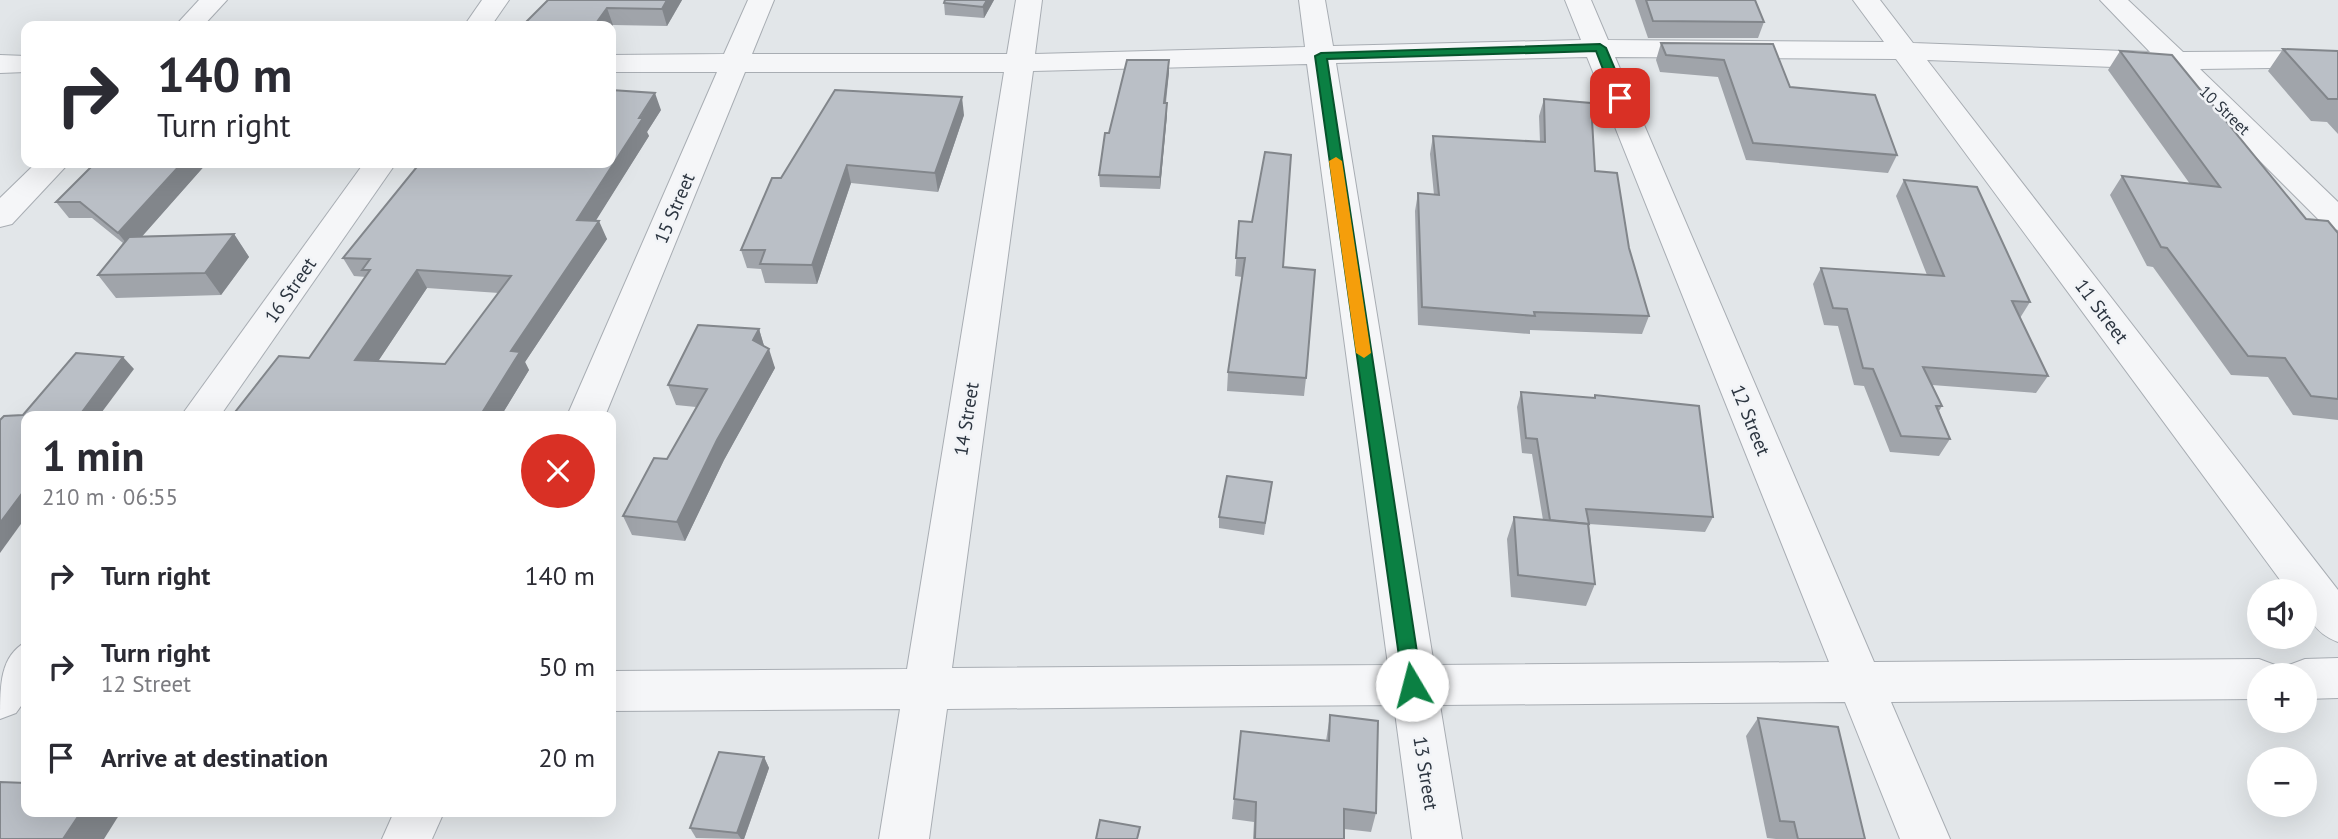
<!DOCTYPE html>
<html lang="en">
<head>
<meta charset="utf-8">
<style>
	:root { --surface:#fff; --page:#f7f7f7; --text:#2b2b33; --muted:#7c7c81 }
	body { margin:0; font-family:"PT Sans",sans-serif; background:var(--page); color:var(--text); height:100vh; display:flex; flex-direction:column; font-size:26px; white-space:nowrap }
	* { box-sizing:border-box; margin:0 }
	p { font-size:23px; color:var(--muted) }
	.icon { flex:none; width:38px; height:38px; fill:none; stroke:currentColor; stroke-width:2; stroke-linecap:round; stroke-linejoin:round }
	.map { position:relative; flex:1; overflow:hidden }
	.sheet { position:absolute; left:21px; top:411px; width:595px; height:406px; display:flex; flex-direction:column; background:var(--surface); border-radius:14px; box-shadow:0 7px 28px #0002 }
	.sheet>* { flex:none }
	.hud { position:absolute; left:21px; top:21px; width:595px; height:147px; border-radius:14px; box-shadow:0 7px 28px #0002; background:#fff; color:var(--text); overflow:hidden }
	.buttons { position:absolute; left:2247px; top:579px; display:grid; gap:14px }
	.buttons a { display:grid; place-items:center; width:70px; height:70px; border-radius:50%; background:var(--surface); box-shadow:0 7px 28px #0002; font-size:35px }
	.pin { position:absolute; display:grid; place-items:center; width:60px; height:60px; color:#fff; margin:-30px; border-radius:14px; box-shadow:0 4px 10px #0006 }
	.me { position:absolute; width:77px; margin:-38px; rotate:352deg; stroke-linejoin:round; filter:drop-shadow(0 0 5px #0008) }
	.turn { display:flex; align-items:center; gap:24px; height:147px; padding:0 21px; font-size:32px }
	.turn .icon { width:91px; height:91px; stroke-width:2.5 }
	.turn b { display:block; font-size:49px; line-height:60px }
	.round { display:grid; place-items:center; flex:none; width:74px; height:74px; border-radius:37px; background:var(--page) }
	.head { display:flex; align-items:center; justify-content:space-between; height:119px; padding:0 21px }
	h1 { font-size:42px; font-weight:600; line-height:52px }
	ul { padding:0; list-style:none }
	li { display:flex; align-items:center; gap:21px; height:91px; padding:0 21px }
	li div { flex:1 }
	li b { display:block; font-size:26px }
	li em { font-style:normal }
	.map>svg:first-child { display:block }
</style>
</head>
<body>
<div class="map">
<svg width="2338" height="839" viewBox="0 0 2338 839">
	<rect width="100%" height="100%" fill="#e2e6e9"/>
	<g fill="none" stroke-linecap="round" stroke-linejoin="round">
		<defs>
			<g id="street">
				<path d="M 199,0 L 227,0 L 203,26 L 175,26 Z"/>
				<path d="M 482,0 L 509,0 L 491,26 L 464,26 Z"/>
				<path d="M 748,0 L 774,0 L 752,54 L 1007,54 L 1016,0 L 1042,0 L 1035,54 L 1305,47 L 1299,0 L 1325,0 L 1333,46 L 1581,40 L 1565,0 L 1591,0 L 1608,40 L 1884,42 L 1853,0 L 1880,0 L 1913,43 L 2150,52 L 2100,0 L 2128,0 L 2183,52 L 2338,51 L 2338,67 L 2200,69 L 2338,202 L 2338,230 L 2326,227 L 2168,69 L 1927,60 L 2338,590 L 2338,642 C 2314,633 2305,616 2305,592 L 2289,592 L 1896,59 L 1615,57 L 1874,662 L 2259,659 L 2275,665 L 2280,676 L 2259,676 L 2259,699 L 1891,702 L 1950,839 L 1900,839 L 1845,702 L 1440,705 L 1462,839 L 1412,839 L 1394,705 L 947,709 L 929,839 L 879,839 L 900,709 L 611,711 L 611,671 L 907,669 L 1004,72 L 745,72 L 605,416 L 567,416 L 717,72 L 611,72 L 611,55 L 724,54 ZM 1587,57 L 1829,662 L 1434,665 L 1336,63 ZM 1307,64 L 1388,665 L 952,668 L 1033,71 Z"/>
				<path d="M 0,55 L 26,56 L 26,72 L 0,73 Z"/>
				<path d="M 36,163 L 69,163 L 12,224 L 0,227 L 0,198 Z"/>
				<path d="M 364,163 L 396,163 L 220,416 L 181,416 Z"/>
				<path d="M 26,642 L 26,699 L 16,713 L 0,719 C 0,685 0,656 26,642 Z"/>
				<path d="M 2338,658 L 2338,698 L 2305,699 L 2305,676 L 2284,676 L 2289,665 L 2305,659 Z"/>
				<path d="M 394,812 L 444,812 L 432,839 L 382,839 Z"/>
			</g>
		</defs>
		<use href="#street" stroke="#a8adb3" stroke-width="2"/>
		<use href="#street" fill="#f5f6f8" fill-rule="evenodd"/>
	</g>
	<g fill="#a0a4aa" fill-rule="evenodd">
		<path d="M 548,0 L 682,0 L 667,26 L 613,25 Z"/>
		<path d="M 994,0 L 984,18 L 945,15 L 944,3 Z"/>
		<path d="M 1635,0 L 1755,0 L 1764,22 L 1758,38 L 1648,38 Z"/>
		<path d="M 1661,43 L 1773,44 L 1790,87 L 1897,155 L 1888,173 L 1746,160 L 1718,77 L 1660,72 L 1656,60 Z"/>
		<path d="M 2283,49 L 2338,51 L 2338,134 L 2327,122 L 2311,121 L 2268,71 Z"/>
		<path d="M 2120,51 L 2306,219 L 2338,233 L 2338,420 L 2293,415 L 2268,377 L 2231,375 L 2153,267 L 2147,266 L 2110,195 L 2122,176 L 2190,184 L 2108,70 Z"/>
		<path d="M 1169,72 L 1166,103 L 1167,103 L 1167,115 L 1160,189 L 1100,187 L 1099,175 L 1109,133 Z"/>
		<path d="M 1544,99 L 1595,171 L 1629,248 L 1649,316 L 1642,334 L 1530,330 L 1530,334 L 1418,325 L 1415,211 L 1418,193 L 1434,195 L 1430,154 L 1433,136 L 1540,142 L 1539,116 Z"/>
		<path d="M 661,110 L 647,132 L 649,136 L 595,221 L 607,239 L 525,362 L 529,370 L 501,416 L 232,416 L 309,358 L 366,277 L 354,276 L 343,258 ZM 427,288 L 499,293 L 445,364 L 378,361 Z"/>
		<path d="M 964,115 L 938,192 L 851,183 L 817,284 L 765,283 L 761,269 L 747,268 L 741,250 L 781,178 Z"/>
		<path d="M 95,163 L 207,163 L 142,236 L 234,234 L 249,257 L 221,295 L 116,298 L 98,275 L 123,243 L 92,218 L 69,218 L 56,202 Z"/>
		<path d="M 1904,180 L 2030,302 L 2020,318 L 2048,376 L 2036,393 L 1932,385 L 1942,406 L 1939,411 L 1950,439 L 1939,456 L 1890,452 L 1864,386 L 1854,385 L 1838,326 L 1824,325 L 1813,284 L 1821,268 L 1927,275 L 1896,196 Z"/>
		<path d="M 1239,221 L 1283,267 L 1306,378 L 1304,396 L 1227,391 L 1228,372 L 1242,277 L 1235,276 Z"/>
		<path d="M 759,329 L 764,346 L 775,368 L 724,460 L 685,541 L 632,535 L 623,516 L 667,459 L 696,407 L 676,405 L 668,385 Z"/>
		<path d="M 1521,392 L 1594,398 L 1595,395 L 1713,517 L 1705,532 L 1589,524 L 1595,584 L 1586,606 L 1511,597 L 1507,539 L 1514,517 L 1543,520 L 1532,454 L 1522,453 L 1517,407 Z"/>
		<path d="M 1270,495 L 1264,535 L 1219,528 L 1219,517 Z"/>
		<path d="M 1330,715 L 1376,813 L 1371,832 L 1344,829 L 1344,839 L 1253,839 L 1254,822 L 1232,819 L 1241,731 L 1326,741 Z"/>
		<path d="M 1758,718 L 1865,839 L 1776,839 L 1767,838 L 1746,736 Z"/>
		<path d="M 764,757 L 769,768 L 744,839 L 696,838 L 690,828 Z"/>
	</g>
	<g fill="#82868b">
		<path d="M 667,0 L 682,0 L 667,26 L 662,9 Z"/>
		<path d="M 987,0 L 994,0 L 984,18 L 983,7 Z"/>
		<path d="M 607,8 L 613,25 L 611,28 L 611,26 L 594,26 Z"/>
		<path d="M 1169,60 L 1169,72 L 1164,115 L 1164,103 Z"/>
		<path d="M 655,93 L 661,110 L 647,132 L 649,136 L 585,238 L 577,220 Z"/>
		<path d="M 962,97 L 964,115 L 938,192 L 935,173 Z"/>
		<path d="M 1167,103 L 1167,115 L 1160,189 L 1160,177 Z"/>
		<path d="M 182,163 L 207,163 L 131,249 L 118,233 Z"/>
		<path d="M 847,165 L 851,183 L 817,284 L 812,265 Z"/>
		<path d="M 599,221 L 607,239 L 525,362 L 529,370 L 501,416 L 480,416 L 511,351 Z"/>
		<path d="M 234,234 L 249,257 L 221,295 L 205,273 Z"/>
		<path d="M 417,270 L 427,288 L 367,378 L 355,360 Z"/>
		<path d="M 759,329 L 765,349 L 753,340 Z"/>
		<path d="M 769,349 L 775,368 L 724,460 L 685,541 L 677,522 L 717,440 Z"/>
		<path d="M 123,357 L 134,369 L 99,416 L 79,416 Z"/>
		<path d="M 26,488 L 26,517 L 0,553 L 0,523 Z"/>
		<path d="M 764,757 L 769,768 L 744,839 L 741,839 L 737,833 Z"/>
		<path d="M 81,812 L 121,812 L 104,839 L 63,839 Z"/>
	</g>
	<g fill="#babfc6" stroke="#82868b" stroke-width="2" fill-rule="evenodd">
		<path d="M 548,0 L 667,0 L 662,9 L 607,8 L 594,26 L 522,26 Z"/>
		<path d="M 945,0 L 987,0 L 983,7 L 944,3 Z"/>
		<path d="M 1646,0 L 1755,0 L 1764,22 L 1653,21 Z"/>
		<path d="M 1661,43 L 1773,44 L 1790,87 L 1875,95 L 1897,155 L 1753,143 L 1724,60 L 1666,55 Z"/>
		<path d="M 2283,49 L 2338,51 L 2338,99 L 2328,99 Z"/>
		<path d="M 2120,51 L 2172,55 L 2306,219 L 2328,221 L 2338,233 L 2338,399 L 2311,396 L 2285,358 L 2248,356 L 2167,248 L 2161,247 L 2122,176 L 2220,187 Z"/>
		<path d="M 1127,60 L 1169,60 L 1164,103 L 1167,103 L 1160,177 L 1099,175 L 1105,133 L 1109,133 Z"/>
		<path d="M 611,90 L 655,93 L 639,118 L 643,118 L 577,220 L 599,221 L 511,351 L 520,352 L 480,416 L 232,416 L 279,356 L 309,358 L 370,270 L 362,270 L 370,259 L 343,258 L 420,163 L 611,163 ZM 417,270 L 511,276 L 445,364 L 355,360 Z"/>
		<path d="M 835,90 L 962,97 L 935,173 L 847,165 L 812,265 L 760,264 L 765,250 L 741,250 L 772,178 L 781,178 Z"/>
		<path d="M 1544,99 L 1591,103 L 1595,171 L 1617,173 L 1629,248 L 1649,316 L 1534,312 L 1535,316 L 1422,307 L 1418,193 L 1439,195 L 1433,136 L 1545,142 Z"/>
		<path d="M 1265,152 L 1291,155 L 1283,267 L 1315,270 L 1306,378 L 1228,372 L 1245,258 L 1236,258 L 1239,221 L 1252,222 Z"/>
		<path d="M 95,163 L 182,163 L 118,233 L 80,202 L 56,202 Z"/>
		<path d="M 1904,180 L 1977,187 L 2030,302 L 2012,301 L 2048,376 L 1923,367 L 1942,406 L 1936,406 L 1950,439 L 1901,436 L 1873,369 L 1863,368 L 1847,309 L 1833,308 L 1821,268 L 1944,276 Z"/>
		<path d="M 234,234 L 205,273 L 98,275 L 129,237 Z"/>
		<path d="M 698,325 L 759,329 L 753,340 L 769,349 L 717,440 L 677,522 L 623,516 L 654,458 L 667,459 L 707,389 L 668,385 Z"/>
		<path d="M 76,353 L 123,357 L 79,416 L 26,416 L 26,488 L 0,523 L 0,420 L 4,416 L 23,415 Z"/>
		<path d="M 1521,392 L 1595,398 L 1595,395 L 1699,406 L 1713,517 L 1586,509 L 1589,524 L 1550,520 L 1537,439 L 1526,438 Z"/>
		<path d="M 1227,476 L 1272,482 L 1265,523 L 1219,517 Z"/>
		<path d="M 1514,517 L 1588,524 L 1595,584 L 1518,575 Z"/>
		<path d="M 1330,715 L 1378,721 L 1376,813 L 1344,809 L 1344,839 L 1255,839 L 1256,802 L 1234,799 L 1241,731 L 1329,741 Z"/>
		<path d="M 1758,718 L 1838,727 L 1865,839 L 1798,839 L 1794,822 L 1780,821 Z"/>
		<path d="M 719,752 L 764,757 L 737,833 L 690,828 Z"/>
		<path d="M 0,782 L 26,783 L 26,812 L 81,812 L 63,839 L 0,839 Z"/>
		<path d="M 1100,820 L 1140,827 L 1137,839 L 1096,839 Z"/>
	</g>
	<path fill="#0b8043" stroke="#07532c" stroke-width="2" d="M 1600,44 L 1606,48 L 1627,98 L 1625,101 L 1614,98 L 1596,51 L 1327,59 L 1422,685 L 1419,691 L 1406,691 L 1403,685 L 1315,56 L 1321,53 Z"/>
	<path fill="#f59e0b" d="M 1336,157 L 1342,161 L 1371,353 L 1364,358 L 1356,353 L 1329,161 Z"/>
	<g text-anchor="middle" stroke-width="5" stroke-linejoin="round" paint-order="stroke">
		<g font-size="16" fill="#2c3540" stroke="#f2f4f7">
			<text transform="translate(2225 110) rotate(44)" y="6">10 Street</text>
		</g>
		<g font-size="19" fill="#2c3540" stroke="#f2f4f7">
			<text transform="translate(674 208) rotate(-67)" y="7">15 Street</text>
			<text transform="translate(290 290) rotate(-55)" y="7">16 Street</text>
			<text transform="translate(2102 311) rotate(53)" y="7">11 Street</text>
			<text transform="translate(966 419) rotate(-81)" y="7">14 Street</text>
			<text transform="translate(1751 420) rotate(68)" y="7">12 Street</text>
			<text transform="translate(1426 773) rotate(81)" y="7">13 Street</text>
		</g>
	</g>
</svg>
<div class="buttons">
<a><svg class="icon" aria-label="sound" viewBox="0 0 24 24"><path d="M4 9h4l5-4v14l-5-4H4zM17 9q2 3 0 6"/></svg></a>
<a>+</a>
<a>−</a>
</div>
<div class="pin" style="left:1620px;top:98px;background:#d93025"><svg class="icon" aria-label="arrive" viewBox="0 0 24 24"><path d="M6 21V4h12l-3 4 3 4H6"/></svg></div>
<svg class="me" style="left:1412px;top:685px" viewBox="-20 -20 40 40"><circle r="19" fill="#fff"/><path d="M0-13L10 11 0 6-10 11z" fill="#0b8043"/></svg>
<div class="hud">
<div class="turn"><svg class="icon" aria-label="right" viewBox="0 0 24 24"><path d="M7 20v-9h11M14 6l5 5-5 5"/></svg><div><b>140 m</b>Turn right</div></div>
</div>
<section class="sheet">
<div class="head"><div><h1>1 min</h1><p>210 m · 06:55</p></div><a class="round" style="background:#d93025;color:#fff"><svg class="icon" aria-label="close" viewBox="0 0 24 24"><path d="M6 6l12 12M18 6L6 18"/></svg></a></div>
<ul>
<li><svg class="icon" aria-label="right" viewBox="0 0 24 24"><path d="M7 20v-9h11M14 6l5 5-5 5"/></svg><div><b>Turn right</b></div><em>140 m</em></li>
<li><svg class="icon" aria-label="right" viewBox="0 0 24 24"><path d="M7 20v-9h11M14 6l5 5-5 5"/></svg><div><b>Turn right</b><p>12 Street</p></div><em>50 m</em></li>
<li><svg class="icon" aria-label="arrive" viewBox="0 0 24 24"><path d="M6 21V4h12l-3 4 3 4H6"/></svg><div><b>Arrive at destination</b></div><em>20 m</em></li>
</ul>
</section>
</div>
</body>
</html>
